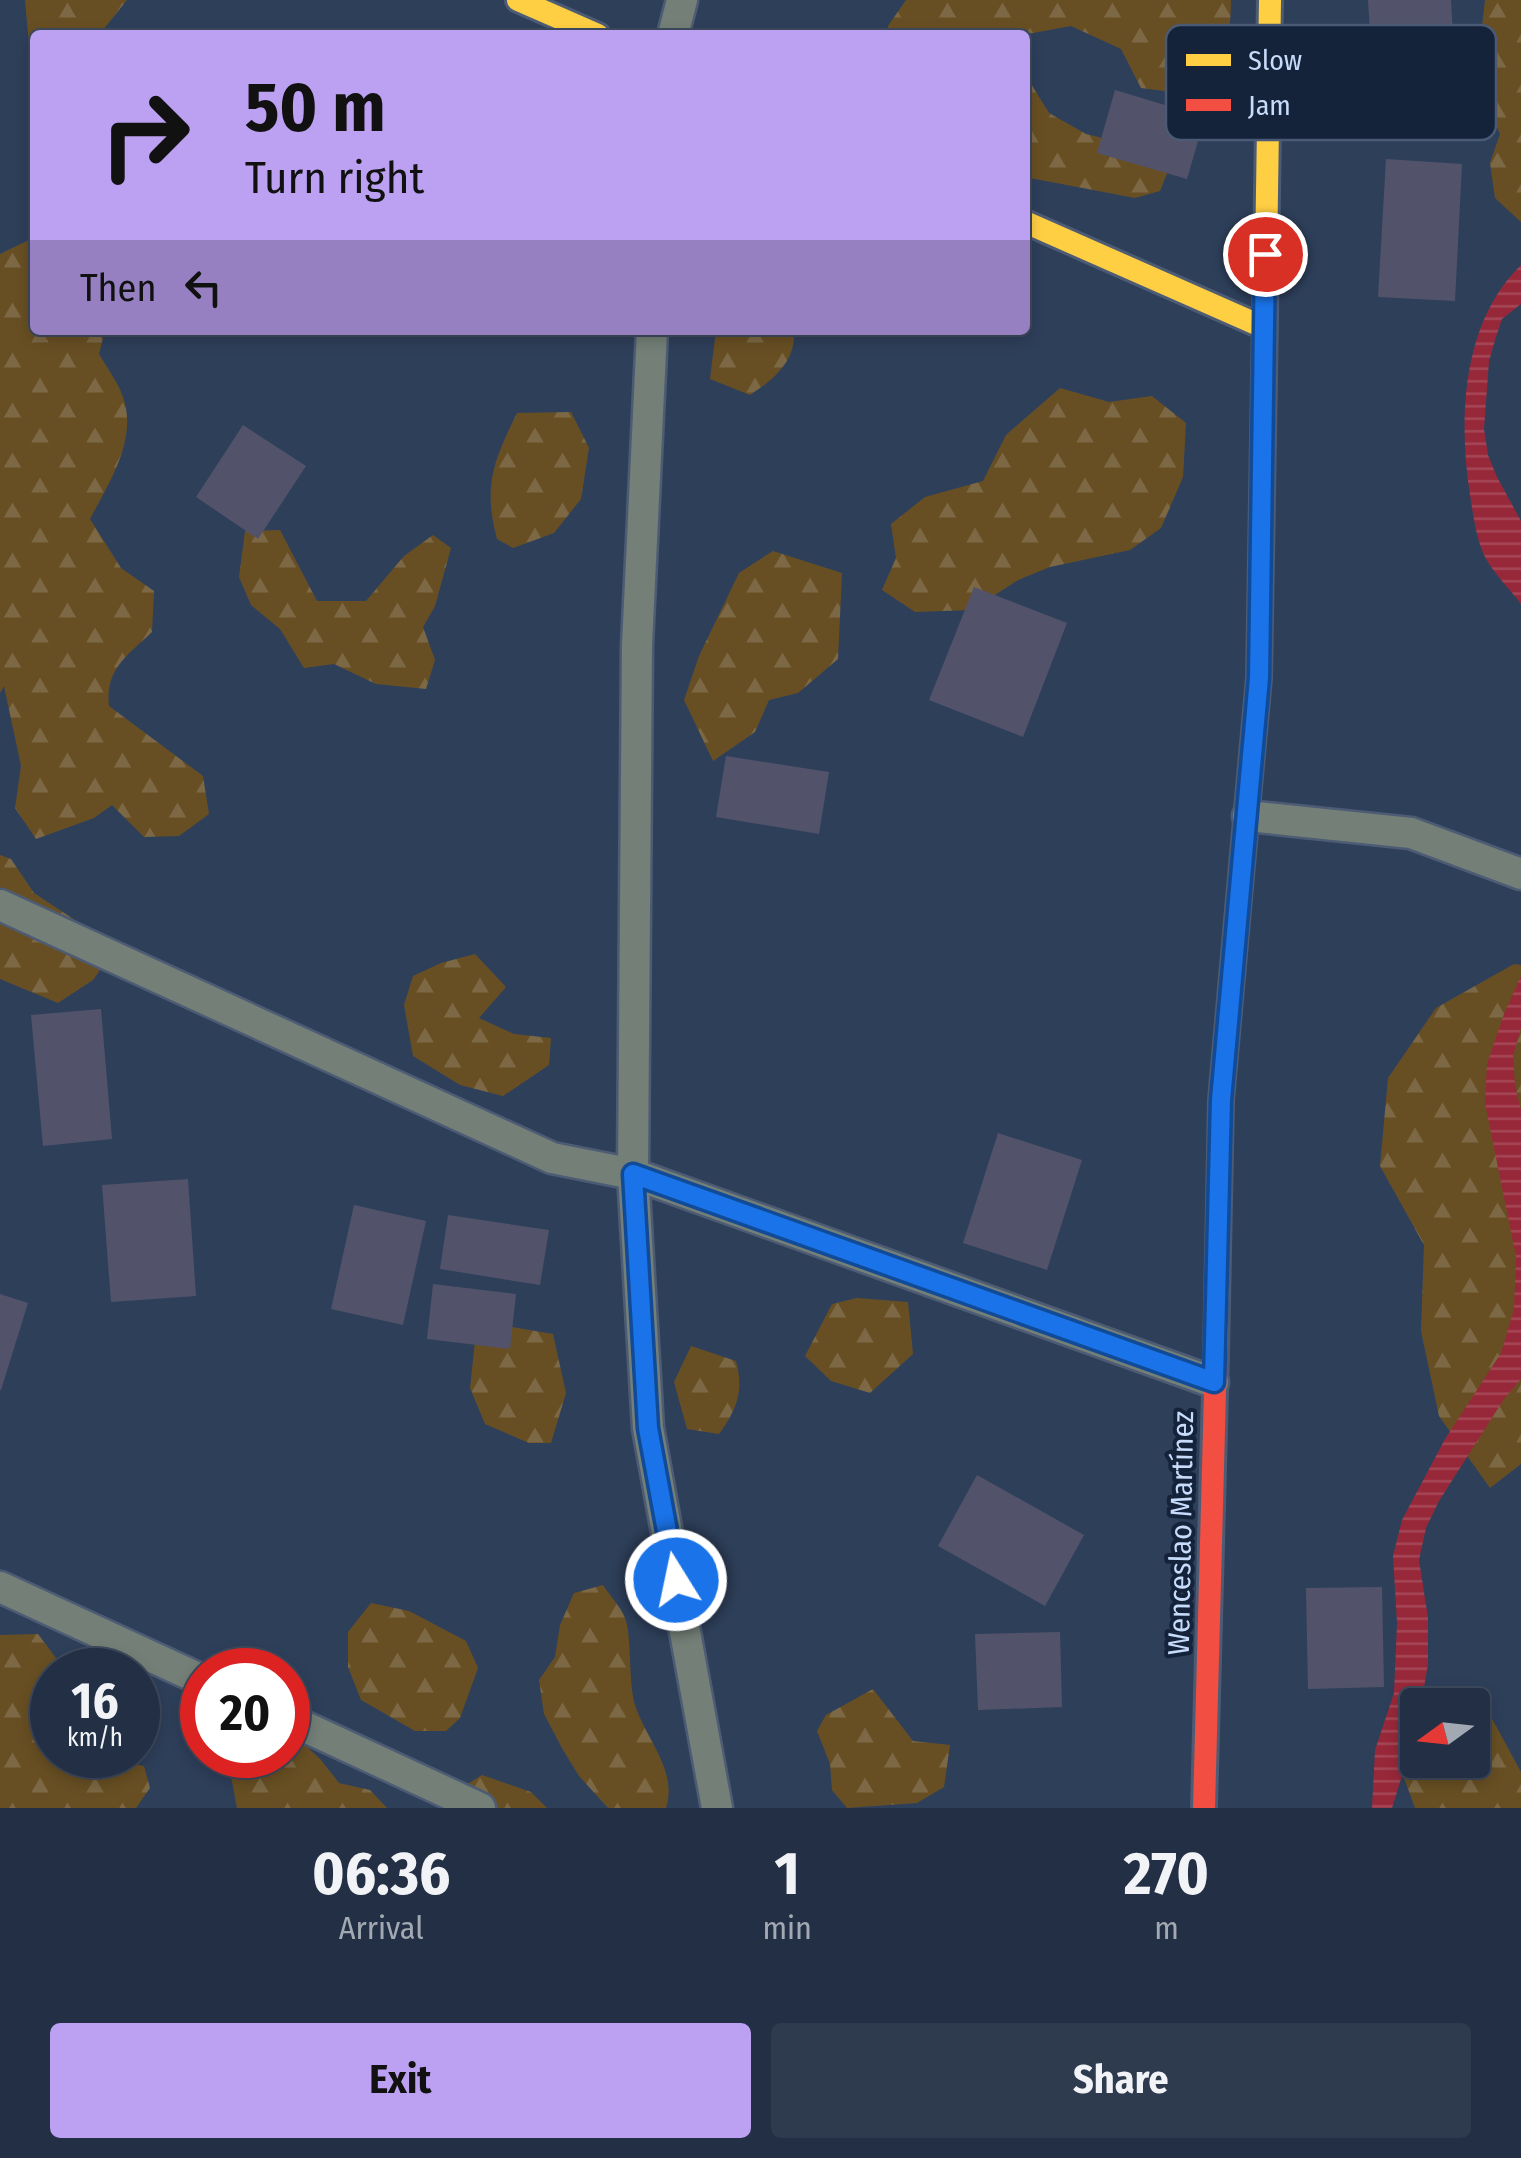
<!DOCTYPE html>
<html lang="en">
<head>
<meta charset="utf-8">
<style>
	:root { --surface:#222f44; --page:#2e3b4f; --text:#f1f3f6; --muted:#a2a9b2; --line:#3f4a5d; --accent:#bca0f2 }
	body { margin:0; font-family:"Fira Sans Condensed",sans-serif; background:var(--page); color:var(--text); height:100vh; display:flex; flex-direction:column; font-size:38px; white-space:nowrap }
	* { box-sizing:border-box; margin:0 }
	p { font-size:32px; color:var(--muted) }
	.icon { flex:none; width:55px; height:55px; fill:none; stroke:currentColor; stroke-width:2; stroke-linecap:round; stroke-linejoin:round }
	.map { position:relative; height:1808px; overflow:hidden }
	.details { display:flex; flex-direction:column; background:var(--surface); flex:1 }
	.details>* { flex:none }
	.guide { position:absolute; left:30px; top:30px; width:1000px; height:305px; border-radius:10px; box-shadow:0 5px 15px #0003,0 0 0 2px var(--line); background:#bca0f2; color:#111; overflow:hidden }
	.needle { width:65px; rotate:255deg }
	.buttons { position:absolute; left:1400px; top:1688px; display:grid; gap:20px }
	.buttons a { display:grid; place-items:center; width:90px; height:90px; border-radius:10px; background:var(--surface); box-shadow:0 5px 15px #0003,0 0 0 2px var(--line); font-size:50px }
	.speed { position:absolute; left:30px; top:1648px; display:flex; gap:20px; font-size:50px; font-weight:700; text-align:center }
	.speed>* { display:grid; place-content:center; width:130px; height:130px; border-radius:50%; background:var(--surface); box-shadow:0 5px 15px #0003,0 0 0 2px var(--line); line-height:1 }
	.speed small { font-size:25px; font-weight:400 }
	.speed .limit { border:15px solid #d22; background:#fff; color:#111 }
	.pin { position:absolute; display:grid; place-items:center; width:85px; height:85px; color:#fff; margin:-42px; border:5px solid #fff; border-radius:50%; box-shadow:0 2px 10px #0007 }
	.me { position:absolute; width:110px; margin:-55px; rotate:350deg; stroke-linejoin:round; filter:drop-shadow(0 0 8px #0008) }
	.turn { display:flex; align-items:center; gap:35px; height:210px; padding:0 50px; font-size:45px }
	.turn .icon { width:130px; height:130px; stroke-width:2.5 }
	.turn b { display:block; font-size:70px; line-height:85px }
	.then { display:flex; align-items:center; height:95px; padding:0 50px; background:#0003; gap:20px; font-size:38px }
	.eta { display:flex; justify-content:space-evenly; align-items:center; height:170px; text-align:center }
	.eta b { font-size:60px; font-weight:700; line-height:70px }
	.button { display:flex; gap:20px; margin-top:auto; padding:20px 50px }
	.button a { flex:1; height:115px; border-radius:10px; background:var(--accent); color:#111; font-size:40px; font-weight:700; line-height:115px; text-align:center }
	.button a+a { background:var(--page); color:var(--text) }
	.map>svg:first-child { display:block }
</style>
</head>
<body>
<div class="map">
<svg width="1521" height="1808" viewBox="0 0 1521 1808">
	<defs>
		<pattern id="forest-firs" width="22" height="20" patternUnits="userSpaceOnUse" patternTransform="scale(2.5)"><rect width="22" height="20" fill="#684f23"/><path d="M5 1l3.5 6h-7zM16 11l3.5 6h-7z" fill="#7c6844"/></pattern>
		<pattern id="water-rules" width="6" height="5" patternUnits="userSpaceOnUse" patternTransform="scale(2.5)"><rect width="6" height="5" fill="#972839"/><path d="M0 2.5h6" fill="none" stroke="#a44757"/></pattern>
	</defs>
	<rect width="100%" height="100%" fill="#2e3f5a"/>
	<g fill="url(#forest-firs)">
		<path d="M 25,0 L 127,0 L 99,35 L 35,35 L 35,45 L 29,45 Z"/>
		<path d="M 906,0 L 1231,0 C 1231,36 1224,64 1211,97 L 1141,88 L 1121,49 L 1071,26 L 1022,35 L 887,35 L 888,26 Z"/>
		<path d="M 1485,0 L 1521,0 L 1521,222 L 1495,198 L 1490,163 L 1500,134 L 1476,79 Z"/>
		<path d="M 1025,74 L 1049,113 L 1086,134 L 1130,145 L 1168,171 L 1160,191 L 1135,198 L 1025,177 Z"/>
		<path d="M 35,237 L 35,330 L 105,330 L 99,354 C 107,368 118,382 123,397 C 138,439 109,483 90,519 L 121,568 L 154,591 L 152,632 C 127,656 105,669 109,706 L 203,776 L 209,814 L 179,836 L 144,837 L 112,805 L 94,818 L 36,839 L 15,808 L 21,766 L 4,686 L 0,693 L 0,254 Z"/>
		<path d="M 716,330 L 794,330 C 796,361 774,379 750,395 L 710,379 Z"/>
		<path d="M 1060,388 L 1109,402 L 1152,396 L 1186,423 L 1183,477 L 1161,528 L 1130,550 L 1050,567 L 1018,580 L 972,610 L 915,612 L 882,590 L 896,558 L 891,524 L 925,497 L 983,481 L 1006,435 Z"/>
		<path d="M 571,412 L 589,448 L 581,499 L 554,533 L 513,548 L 497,539 C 483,486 493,462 517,413 Z"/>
		<path d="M 280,530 L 317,601 L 366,601 L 404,556 L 433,535 L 451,548 L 435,606 L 423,627 L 435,660 L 426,689 L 376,684 L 334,664 L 304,668 L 280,629 L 251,605 L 239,577 L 245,531 Z"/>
		<path d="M 773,551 L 842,573 L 838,659 L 798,693 L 769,700 L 755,732 L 713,761 L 684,700 L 699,656 L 739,573 Z"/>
		<path d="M 0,855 L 11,859 L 34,893 L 87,928 L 112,953 L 93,980 L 58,1003 L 0,979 Z"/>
		<path d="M 475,954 L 506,987 L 479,1018 L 514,1034 L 551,1038 L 549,1065 L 503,1096 L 460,1085 L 413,1056 L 404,1005 L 413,976 L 441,963 Z"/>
		<path d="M 1514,964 L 1521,965 L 1521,1464 L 1490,1488 L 1439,1416 L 1421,1331 L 1424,1245 L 1380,1166 L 1388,1078 L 1436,1008 Z"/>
		<path d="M 857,1298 L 908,1302 L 913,1354 L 870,1393 L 831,1381 L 805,1356 L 832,1304 Z"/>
		<path d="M 512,1327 L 553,1334 L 566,1393 L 551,1443 L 529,1443 L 485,1424 L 470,1388 L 475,1341 Z"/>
		<path d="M 691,1346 L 736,1361 C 744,1391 737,1409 719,1434 L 687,1429 L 674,1382 Z"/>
		<path d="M 603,1585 C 610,1596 621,1607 625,1618 C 632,1636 628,1681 635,1705 C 646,1740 678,1770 666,1808 L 608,1808 L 579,1776 L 563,1750 L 544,1714 L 539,1680 L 555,1657 L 560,1625 L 574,1593 Z"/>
		<path d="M 371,1603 L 409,1611 L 466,1641 L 478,1668 L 460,1718 L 446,1731 L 415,1731 L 361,1700 L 348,1667 L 348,1632 Z"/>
		<path d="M 38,1634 L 65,1670 L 52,1670 L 52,1755 L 87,1755 L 144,1766 L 150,1788 L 136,1808 L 0,1808 L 0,1635 Z"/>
		<path d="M 873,1689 L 913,1741 L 950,1745 L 944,1787 L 917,1803 L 847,1808 L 832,1790 L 830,1764 L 817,1731 L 826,1715 Z"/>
		<path d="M 1473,1712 L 1490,1715 L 1521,1772 L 1521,1808 L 1415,1808 L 1404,1778 L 1410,1734 L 1417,1728 L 1418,1760 L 1472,1760 Z"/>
		<path d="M 288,1729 L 321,1760 L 339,1783 L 370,1790 L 387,1808 L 237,1808 L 227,1755 L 288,1755 Z"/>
		<path d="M 482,1775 L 531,1792 L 547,1808 L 453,1808 L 455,1792 Z"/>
	</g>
	<g fill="url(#water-rules)">
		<path d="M 1521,265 L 1521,304 L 1502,319 L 1496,337 L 1489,361 L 1484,429 L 1488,455 L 1497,477 L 1521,521 L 1521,604 C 1510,589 1492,572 1484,555 C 1476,537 1473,514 1470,495 C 1458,418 1462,322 1521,265 Z"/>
		<path d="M 1521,976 L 1521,1028 L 1513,1056 L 1515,1086 L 1521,1110 L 1521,1379 L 1504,1399 L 1439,1501 L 1426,1528 L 1419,1560 L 1428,1618 L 1428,1664 L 1421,1705 L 1418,1705 L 1417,1727 L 1392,1808 L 1372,1808 L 1375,1750 L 1394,1693 L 1397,1623 L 1393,1556 L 1402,1520 L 1445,1439 L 1501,1353 L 1514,1309 L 1516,1257 L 1485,1103 L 1487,1064 L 1504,1014 Z"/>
	</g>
	<g fill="#52536a">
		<path d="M 1368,0 L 1451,0 L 1457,104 L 1375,109 Z"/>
		<path d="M 1115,90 L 1205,117 L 1187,179 L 1097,153 Z"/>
		<path d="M 1386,159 L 1462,164 L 1455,301 L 1378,297 Z"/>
		<path d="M 243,425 L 306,466 L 258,539 L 196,497 Z"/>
		<path d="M 974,587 L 1067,623 L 1023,737 L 929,700 Z"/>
		<path d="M 726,756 L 829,772 L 819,834 L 716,817 Z"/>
		<path d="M 101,1009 L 112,1139 L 43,1146 L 31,1015 Z"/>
		<path d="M 998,1133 L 1082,1160 L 1047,1270 L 963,1243 Z"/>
		<path d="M 188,1179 L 196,1296 L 111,1302 L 102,1185 Z"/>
		<path d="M 354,1205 L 426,1221 L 403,1325 L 331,1309 Z"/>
		<path d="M 448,1215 L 549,1230 L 540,1285 L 440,1269 Z"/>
		<path d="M 433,1284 L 516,1294 L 510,1349 L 427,1339 Z"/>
		<path d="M 0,1294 L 28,1303 L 1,1390 L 0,1390 Z"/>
		<path d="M 977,1475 L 1084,1535 L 1045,1606 L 938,1546 Z"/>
		<path d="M 1382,1587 L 1384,1687 L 1308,1689 L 1306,1588 Z"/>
		<path d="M 1060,1632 L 1062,1707 L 978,1710 L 975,1634 Z"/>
	</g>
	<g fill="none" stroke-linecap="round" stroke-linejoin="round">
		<defs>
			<g id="lane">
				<path d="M 673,35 L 682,0"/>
				<path d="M 652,330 L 637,645 L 633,1174 L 648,1428 L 717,1808"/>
				<path d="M 1248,816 L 1411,833 L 1521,874"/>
				<path d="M 0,905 L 552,1158 L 633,1174 L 1213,1382"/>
				<path d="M 0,1587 L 202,1680"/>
				<path d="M 288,1719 L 480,1808"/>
			</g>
			<g id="slow">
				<path d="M 518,0 L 598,35"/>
				<path d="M 1025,222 L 1263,327"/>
				<path d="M 1266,256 L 1270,0"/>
				<path d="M 1216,1354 L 1221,1100 L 1247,809"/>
			</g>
			<g id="jam">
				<path d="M 1247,809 L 1259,678 L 1266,256"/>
				<path d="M 1204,1808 L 1216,1354"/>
			</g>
		</defs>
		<use href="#lane" stroke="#4d5c74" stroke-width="35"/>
		<use href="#slow" stroke="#4d5c74" stroke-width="28"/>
		<use href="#jam" stroke="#4d5c74" stroke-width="28"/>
		<use href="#lane" stroke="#737f77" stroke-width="30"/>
		<use href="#slow" stroke="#ffcf43" stroke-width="22"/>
		<use href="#jam" stroke="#f24e42" stroke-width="22"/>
	</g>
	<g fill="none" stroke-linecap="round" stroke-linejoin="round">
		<defs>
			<path id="route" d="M 676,1580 L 648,1428 L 633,1174 L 1214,1382 L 1221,1100 L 1259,678 L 1265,254"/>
		</defs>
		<use href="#route" stroke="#114b97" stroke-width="25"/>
		<use href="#route" stroke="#1a73e8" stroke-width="18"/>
	</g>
	<g text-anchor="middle" stroke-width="8" stroke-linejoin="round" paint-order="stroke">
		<g font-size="30" fill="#c7dbfa" stroke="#15233a">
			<text transform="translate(1181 1533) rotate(-89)" y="10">Wenceslao Martínez</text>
		</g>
	</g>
	<rect x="1166" y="25" width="330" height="115" rx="15" fill="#15233a" stroke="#4a5a74" stroke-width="2.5"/>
	<rect x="1186" y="54" width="45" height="12" fill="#ffcf43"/>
	<rect x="1186" y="99" width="45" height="12" fill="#f24e42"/>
	<g font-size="28" fill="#c7dbfa">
		<text x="1248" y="70">Slow</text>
		<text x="1248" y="115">Jam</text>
	</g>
</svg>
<div class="buttons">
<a><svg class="needle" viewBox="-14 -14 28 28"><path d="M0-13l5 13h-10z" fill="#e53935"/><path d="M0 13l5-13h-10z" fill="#a2a9b2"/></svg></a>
</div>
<div class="speed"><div>16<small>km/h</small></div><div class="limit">20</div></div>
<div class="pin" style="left:1265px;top:254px;background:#d93025"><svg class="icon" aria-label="arrive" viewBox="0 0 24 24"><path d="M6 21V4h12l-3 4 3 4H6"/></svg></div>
<svg class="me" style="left:676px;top:1580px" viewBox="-20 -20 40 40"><circle r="17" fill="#1a73e8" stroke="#fff" stroke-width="3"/><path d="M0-11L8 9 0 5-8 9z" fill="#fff"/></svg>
<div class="guide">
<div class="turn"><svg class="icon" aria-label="right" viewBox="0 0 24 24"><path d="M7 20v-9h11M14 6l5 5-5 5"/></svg><div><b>50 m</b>Turn right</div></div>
<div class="then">Then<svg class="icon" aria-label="left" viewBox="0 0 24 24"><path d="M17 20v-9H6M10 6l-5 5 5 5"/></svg></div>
</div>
</div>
<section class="details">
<div class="eta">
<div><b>06:36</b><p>Arrival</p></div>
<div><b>1</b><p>min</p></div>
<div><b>270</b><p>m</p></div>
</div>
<div class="button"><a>Exit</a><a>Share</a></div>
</section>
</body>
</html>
